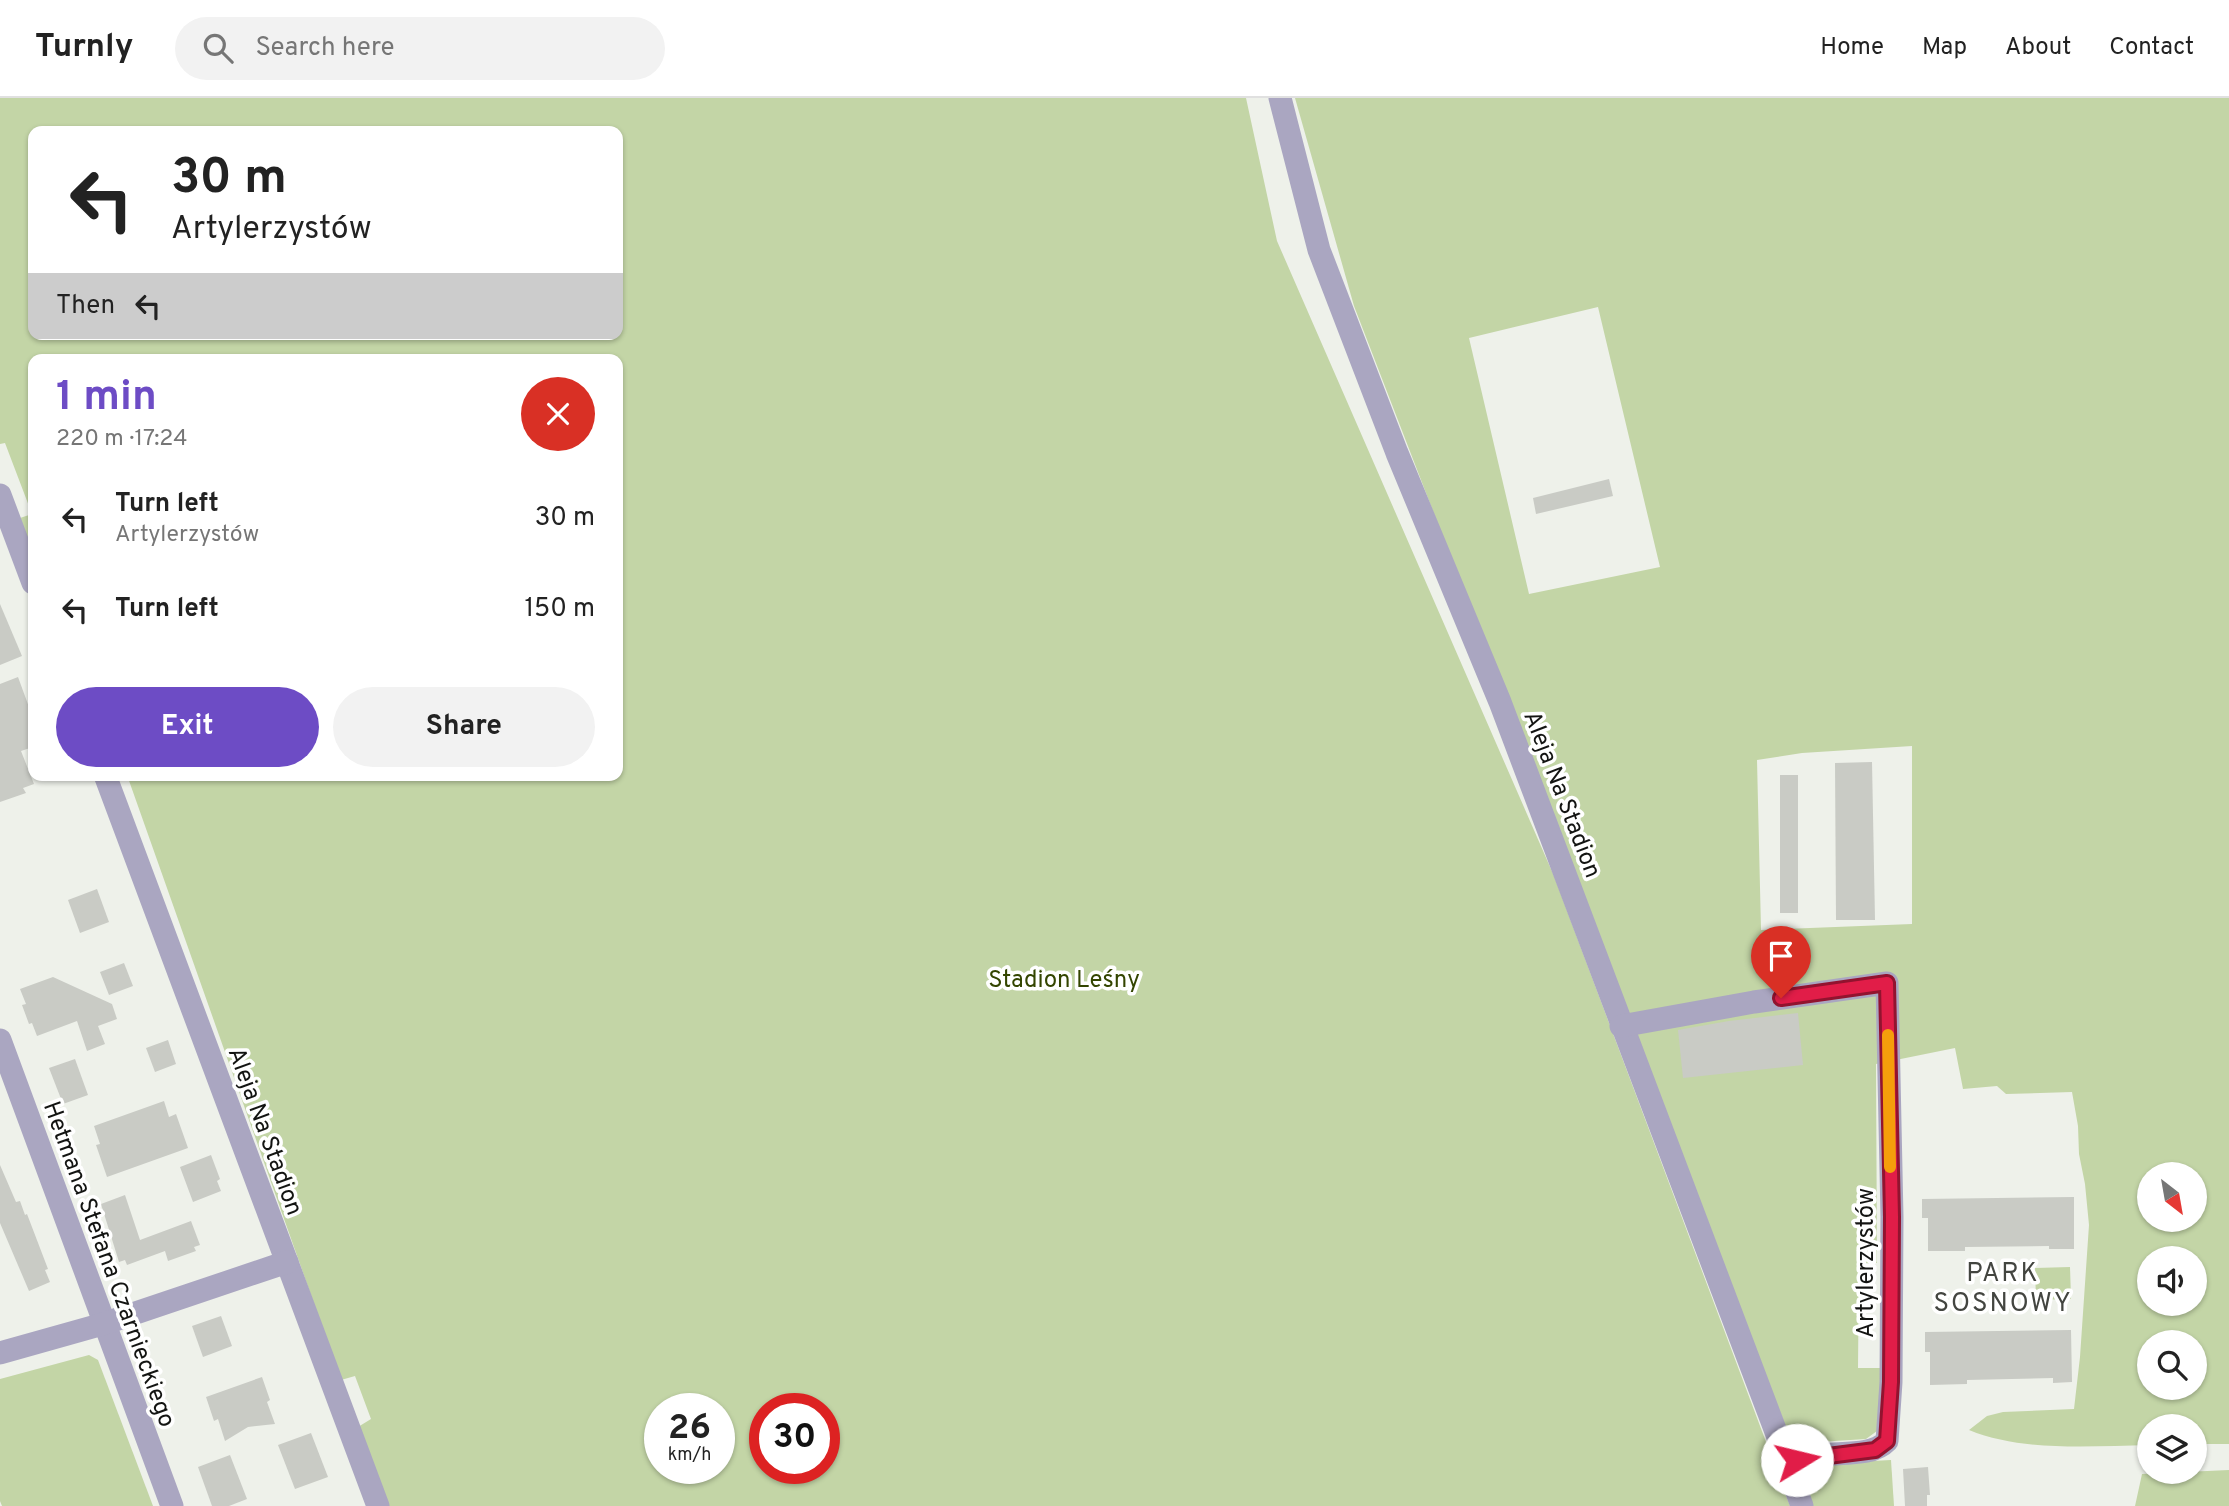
<!DOCTYPE html>
<html lang="en">
<head>
<meta charset="utf-8">
<style>
	:root { --surface:#fff; --page:#f2f2f2; --text:#222; --muted:#767676; --line:#e0e0e0; --accent:#6d4cc5 }
	body { margin:0; font-family:Overpass,sans-serif; background:var(--page); color:var(--text); height:100vh; display:flex; flex-direction:column; font-size:26px; white-space:nowrap }
	* { box-sizing:border-box; margin:0 }
	p { font-size:23px; color:var(--muted) }
	.icon { flex:none; width:38px; height:38px; fill:none; stroke:currentColor; stroke-width:2; stroke-linecap:round; stroke-linejoin:round }
	.map { position:relative; flex:1; overflow:hidden }
	.sheet { position:absolute; left:28px; top:256px; width:595px; height:427px; display:flex; flex-direction:column; background:var(--surface); border-radius:14px; box-shadow:0 2px 5px #0004 }
	.sheet>* { flex:none }
	.top-card { position:absolute; left:28px; top:28px; width:595px; height:214px; border-radius:14px; box-shadow:0 2px 5px #0004; background:#fff; color:var(--text); overflow:hidden }
	.needle { width:46px; rotate:149deg }
	.buttons { position:absolute; left:2137px; top:1064px; display:grid; gap:14px }
	.buttons a { display:grid; place-items:center; width:70px; height:70px; border-radius:50%; background:var(--surface); box-shadow:0 2px 5px #0004; font-size:35px }
	.speed { position:absolute; left:644px; top:1295px; display:flex; gap:14px; font-size:35px; font-weight:700; text-align:center }
	.speed>* { display:grid; place-content:center; width:91px; height:91px; border-radius:50%; background:var(--surface); box-shadow:0 2px 5px #0004; line-height:1 }
	.speed small { font-size:18px; font-weight:400 }
	.speed .limit { border:10px solid #d22; background:#fff; color:#111 }
	.pin { position:absolute; display:grid; place-items:center; width:60px; height:60px; color:#fff; margin:-72px -30px; border-radius:50% 50% 50% 0; rotate:-45deg; box-shadow:0 0 7px #0007 }
	.pin .icon { rotate:45deg }
	.me { position:absolute; width:77px; margin:-38px; rotate:81deg; stroke-linejoin:round; filter:drop-shadow(0 0 5px #0008) }
	.turn { display:flex; align-items:center; gap:24px; height:147px; padding:0 28px; font-size:32px }
	.turn .icon { width:91px; height:91px; stroke-width:2.5 }
	.turn b { display:block; font-size:49px; line-height:60px }
	.then { display:flex; align-items:center; height:66px; padding:0 28px; background:#0003; gap:14px; font-size:26px }
	.round { display:grid; place-items:center; flex:none; width:74px; height:74px; border-radius:37px; background:var(--page) }
	.summary { display:flex; align-items:center; justify-content:space-between; height:119px; padding:0 28px }
	h1 { font-size:42px; font-weight:700; line-height:52px; color:var(--accent) }
	.primary-button { display:flex; gap:14px; margin-top:auto; padding:14px 28px }
	.primary-button a { flex:1; height:80px; border-radius:42px; background:var(--accent); color:#fff; font-size:28px; font-weight:700; line-height:80px; text-align:center }
	.primary-button a+a { background:var(--page); color:var(--text) }
	ul { padding:0; list-style:none }
	li { display:flex; align-items:center; gap:21px; height:91px; padding:0 28px }
	li div { flex:1 }
	li b { display:block; font-size:26px }
	li em { font-style:normal }
	header { display:flex; align-items:center; gap:42px; box-sizing:border-box; height:98px; padding:0 35px; background:var(--surface); border-bottom:2px solid var(--line) }
	header strong { font-size:33px }
	nav { display:flex; gap:38px; margin-inline-start:auto; font-size:24px }
	.search { width:490px; height:63px; background:var(--page); display:flex; align-items:center; gap:18px; box-sizing:border-box; padding:0 24px; border-radius:38px; color:var(--muted); font-size:26px }
	.map>svg:first-child { display:block }
</style>
</head>
<body>
<header>
<strong>Turnly</strong>
<div class="search"><svg class="icon" aria-label="search" viewBox="0 0 24 24"><circle cx="10" cy="10" r="6"/><path d="M15 15l6 6"/></svg>Search here</div>
<nav><a>Home</a><a>Map</a><a>About</a><a>Contact</a></nav>
</header>
<div class="map">
<svg width="2229" height="1408" viewBox="0 0 2229 1408">
	<rect width="100%" height="100%" fill="#eef1ea"/>
	<g fill="#c3d5a6" fill-rule="evenodd">
		<path d="M 0,0 L 1246,0 L 1277,143 L 1554,778 L 1790,1408 L 388,1408 L 358,1329 L 371,1321 L 355,1278 L 341,1282 L 127,677 L 618,677 L 618,261 L 33,261 L 33,456 L 20,420 L 32,416 L 5,345 L 0,346 ZM 33,33 L 618,33 L 618,236 L 33,236 ZM 660,1311 L 719,1311 L 719,1370 L 660,1370 ZM 765,1311 L 824,1311 L 824,1370 L 765,1370 Z"/>
		<path d="M 1295,0 L 2229,0 L 2229,1346 L 2195,1346 L 2194,1328 L 2149,1328 L 2149,1347 C 2092,1348 2022,1354 1969,1332 L 1987,1318 L 2003,1314 L 2074,1311 L 2080,1259 L 2089,1127 L 2085,1086 L 2079,1056 L 2078,1028 L 2072,994 L 2006,996 L 1997,988 L 1963,991 L 1955,950 L 1876,966 L 1877,1165 L 1859,1165 L 1858,1270 L 1882,1270 L 1877,1333 L 1866,1341 L 1803,1345 L 1790,1340 L 1354,208 ZM 1598,209 L 1660,469 L 1529,496 L 1469,240 ZM 1912,648 L 1912,826 L 1761,832 L 1757,662 L 1802,655 ZM 2149,1076 L 2194,1076 L 2194,1122 L 2149,1122 ZM 2149,1160 L 2194,1160 L 2194,1206 L 2149,1206 ZM 2149,1244 L 2194,1244 L 2194,1290 L 2149,1290 Z"/>
		<path d="M 2070,1169 L 2071,1201 L 2036,1202 L 2035,1170 Z"/>
		<path d="M 89,1257 L 98,1262 L 153,1408 L 2,1408 L 0,1403 L 0,1281 Z"/>
		<path d="M 1891,1362 L 1894,1408 L 1811,1408 L 1802,1381 L 1805,1372 L 1815,1366 Z"/>
		<path d="M 2229,1372 L 2229,1408 L 2135,1408 L 2142,1376 Z"/>
	</g>
	<g fill="#c9cbc5">
		<path d="M 1609,381 L 1613,398 L 1536,416 L 1533,400 Z"/>
		<path d="M 0,506 L 22,558 L 0,567 Z"/>
		<path d="M 18,579 L 33,620 L 33,649 L 21,653 L 34,686 L 23,690 L 26,695 L 0,704 L 0,586 Z"/>
		<path d="M 1872,664 L 1875,822 L 1836,822 L 1835,665 Z"/>
		<rect x="1780" y="677" width="18" height="138"/>
		<path d="M 97,791 L 109,824 L 80,835 L 68,802 Z"/>
		<path d="M 124,865 L 133,888 L 109,897 L 100,874 Z"/>
		<path d="M 53,879 L 112,906 L 117,921 L 98,928 L 105,946 L 87,953 L 77,923 L 37,938 L 32,925 L 29,926 L 22,907 L 26,906 L 20,891 Z"/>
		<path d="M 1798,915 L 1803,967 L 1683,980 L 1678,932 L 1729,923 Z"/>
		<path d="M 168,942 L 176,966 L 155,974 L 146,950 Z"/>
		<path d="M 75,961 L 88,997 L 63,1006 L 49,970 Z"/>
		<path d="M 164,1003 L 169,1019 L 176,1016 L 188,1050 L 107,1079 L 96,1047 L 100,1046 L 94,1028 Z"/>
		<path d="M 211,1057 L 220,1081 L 217,1083 L 221,1093 L 193,1104 L 180,1069 Z"/>
		<path d="M 0,1067 L 16,1104 L 20,1103 L 25,1117 L 27,1116 L 48,1171 L 45,1172 L 50,1184 L 29,1193 L 0,1125 Z"/>
		<path d="M 125,1097 L 140,1142 L 191,1123 L 200,1147 L 194,1149 L 196,1153 L 168,1163 L 165,1153 L 127,1167 L 125,1162 L 119,1164 L 101,1106 Z"/>
		<path d="M 2074,1099 L 2074,1151 L 2049,1151 L 2049,1148 L 1965,1149 L 1965,1153 L 1928,1153 L 1928,1120 L 1922,1120 L 1922,1101 Z"/>
		<path d="M 221,1218 L 232,1248 L 203,1259 L 192,1228 Z"/>
		<path d="M 2071,1232 L 2072,1284 L 2053,1285 L 2053,1280 L 1967,1282 L 1967,1286 L 1930,1287 L 1930,1254 L 1925,1254 L 1925,1234 Z"/>
		<path d="M 262,1279 L 270,1302 L 267,1304 L 275,1326 L 248,1329 L 225,1343 L 218,1321 L 214,1323 L 206,1299 Z"/>
		<path d="M 311,1335 L 328,1379 L 295,1391 L 278,1347 Z"/>
		<path d="M 230,1357 L 247,1401 L 229,1408 L 212,1408 L 198,1369 Z"/>
		<path d="M 1928,1369 L 1930,1397 L 1927,1397 L 1927,1408 L 1905,1408 L 1903,1371 Z"/>
	</g>
	<g fill="none" stroke-linecap="round" stroke-linejoin="round">
		<g stroke="#aaa6c1" stroke-width="23">
			<path d="M 1280,0 L 1319,152 L 1397,355 L 1500,604 L 1787,1363 L 1791,1367 L 1790,1375 L 1802,1408"/>
			<path d="M 0,397 L 33,485"/>
			<path d="M 105,677 L 378,1408"/>
			<path d="M 1621,928 L 1754,904 L 1887,885 L 1892,1119 L 1891,1284 L 1887,1343 C 1866,1365 1815,1347 1791,1367"/>
			<path d="M 0,942 L 172,1408"/>
			<path d="M 0,1255 L 103,1226 L 287,1164"/>
		</g>
	</g>
	<g fill="none" stroke-linecap="round" stroke-linejoin="round">
		<defs>
			<path id="route" d="M 1781,900 L 1887,885 L 1892,1119 L 1891,1284 L 1887,1343 L 1875,1352 L 1797,1362"/>
		</defs>
		<use href="#route" stroke="#92132f" stroke-width="18"/>
		<use href="#route" stroke="#e11d48" stroke-width="12"/>
		<path stroke="#f59e0b" stroke-width="12" d="M 1888,937 L 1890,1069"/>
	</g>
	<g text-anchor="middle" stroke-width="7" stroke-linejoin="round" paint-order="stroke">
		<g font-size="24" fill="#131412" stroke="#fff">
			<text transform="translate(1563 696) rotate(69)" y="8">Aleja Na Stadion</text>
			<text transform="translate(266 1033) rotate(70)" y="8">Aleja Na Stadion</text>
			<text transform="translate(1865 1165) rotate(-90)" y="8">Artylerzystów</text>
			<text transform="translate(110 1166) rotate(70)" y="8">Hetmana Stefana Czarnieckiego</text>
		</g>
		<g font-size="24" fill="#334500" stroke="#fff">
			<text x="1064" y="889">Stadion Leśny</text>
		</g>
		<g font-size="26" letter-spacing="2" fill="#434540" stroke="#fff">
			<text x="2003" y="1183">PARK<tspan x="2003" dy="30">SOSNOWY</tspan></text>
		</g>
	</g>
</svg>
<div class="buttons">
<a><svg class="needle" viewBox="-14 -14 28 28"><path d="M0-13l5 13h-10z" fill="#e53935"/><path d="M0 13l5-13h-10z" fill="#767676"/></svg></a>
<a><svg class="icon" aria-label="sound" viewBox="0 0 24 24"><path d="M4 9h4l5-4v14l-5-4H4zM17 9q2 3 0 6"/></svg></a>
<a><svg class="icon" aria-label="search" viewBox="0 0 24 24"><circle cx="10" cy="10" r="6"/><path d="M15 15l6 6"/></svg></a>
<a><svg class="icon" aria-label="layers" viewBox="0 0 24 24"><path d="M12 4l9 5-9 5-9-5zM3 14l9 5 9-5"/></svg></a>
</div>
<div class="speed"><div>26<small>km/h</small></div><div class="limit">30</div></div>
<div class="pin" style="left:1781px;top:900px;background:#d93025"><svg class="icon" aria-label="arrive" viewBox="0 0 24 24"><path d="M6 21V4h12l-3 4 3 4H6"/></svg></div>
<svg class="me" style="left:1797px;top:1362px" viewBox="-20 -20 40 40"><circle r="19" fill="#fff"/><path d="M0-13L10 11 0 6-10 11z" fill="#e11d48"/></svg>
<div class="top-card">
<div class="turn"><svg class="icon" aria-label="left" viewBox="0 0 24 24"><path d="M17 20v-9H6M10 6l-5 5 5 5"/></svg><div><b>30 m</b>Artylerzystów</div></div>
<div class="then">Then<svg class="icon" aria-label="left" viewBox="0 0 24 24"><path d="M17 20v-9H6M10 6l-5 5 5 5"/></svg></div>
</div>
<section class="sheet">
<div class="summary"><div><h1>1 min</h1><p>220 m · 17:24</p></div><a class="round" style="background:#d93025;color:#fff"><svg class="icon" aria-label="close" viewBox="0 0 24 24"><path d="M6 6l12 12M18 6L6 18"/></svg></a></div>
<ul>
<li><svg class="icon" aria-label="left" viewBox="0 0 24 24"><path d="M17 20v-9H6M10 6l-5 5 5 5"/></svg><div><b>Turn left</b><p>Artylerzystów</p></div><em>30 m</em></li>
<li><svg class="icon" aria-label="left" viewBox="0 0 24 24"><path d="M17 20v-9H6M10 6l-5 5 5 5"/></svg><div><b>Turn left</b></div><em>150 m</em></li>
</ul>
<div class="primary-button"><a>Exit</a><a>Share</a></div>
</section>
</div>
</body>
</html>
